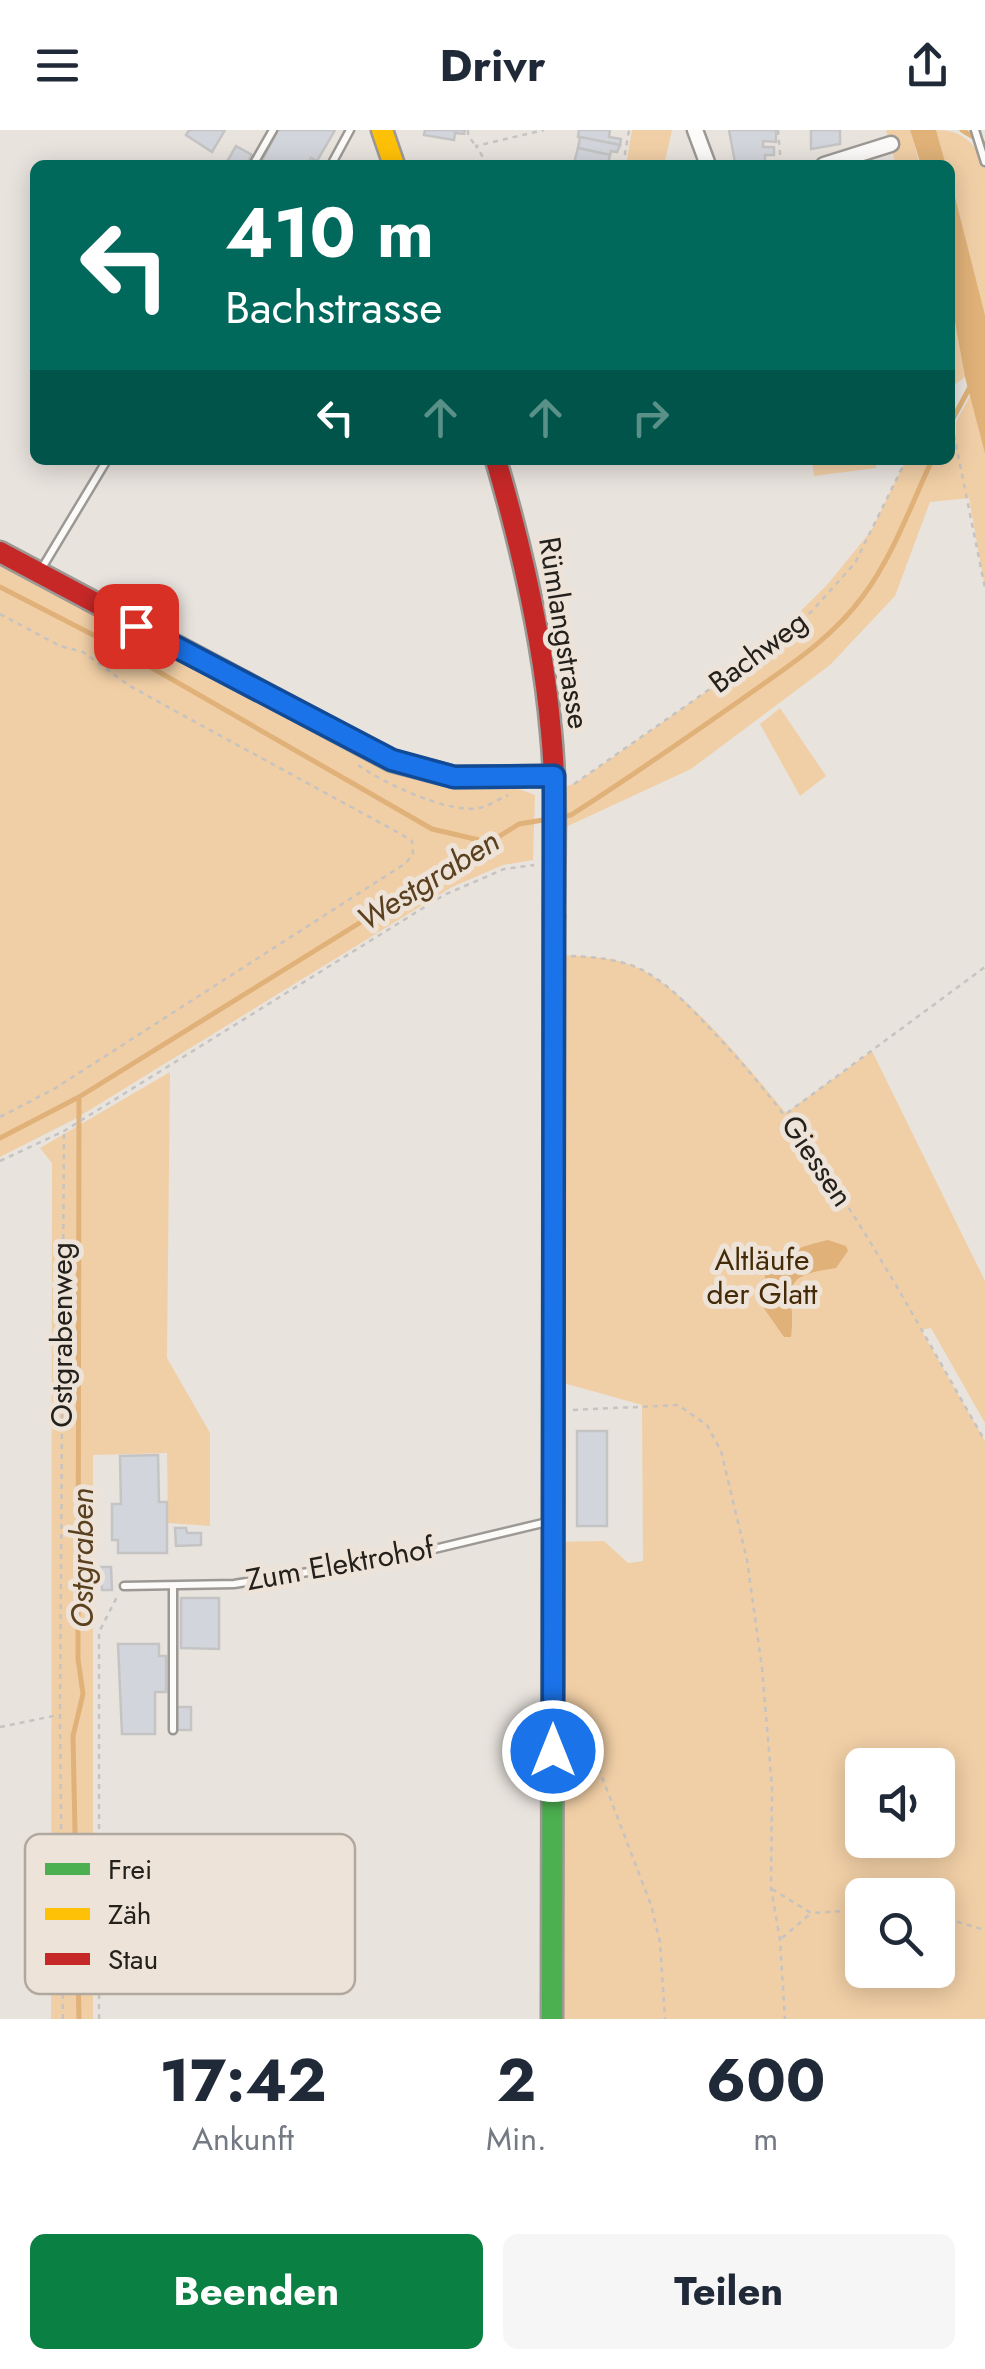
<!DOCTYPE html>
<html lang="de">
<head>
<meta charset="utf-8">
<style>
	:root { --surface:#fff; --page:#f6f6f7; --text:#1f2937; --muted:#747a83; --accent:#0b8043 }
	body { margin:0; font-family:Jost,sans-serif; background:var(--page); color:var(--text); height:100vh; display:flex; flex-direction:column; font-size:38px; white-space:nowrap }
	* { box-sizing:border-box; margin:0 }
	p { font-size:32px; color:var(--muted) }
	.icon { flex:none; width:55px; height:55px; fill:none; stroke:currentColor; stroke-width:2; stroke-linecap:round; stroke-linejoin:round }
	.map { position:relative; height:1889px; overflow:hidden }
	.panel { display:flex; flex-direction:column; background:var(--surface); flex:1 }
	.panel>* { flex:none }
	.banner { position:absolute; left:30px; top:30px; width:925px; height:305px; border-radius:15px; box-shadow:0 5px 25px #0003; background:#00695c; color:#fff; overflow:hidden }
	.fabs { position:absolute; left:845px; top:1618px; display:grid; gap:20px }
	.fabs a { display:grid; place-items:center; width:110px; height:110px; border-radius:15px; background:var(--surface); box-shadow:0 5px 25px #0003; font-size:50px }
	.pin { position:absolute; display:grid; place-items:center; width:85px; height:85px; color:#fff; margin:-42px; border-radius:20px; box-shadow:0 5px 15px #0006 }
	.me { position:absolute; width:110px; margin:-55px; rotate:0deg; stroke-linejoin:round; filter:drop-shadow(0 0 8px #0008) }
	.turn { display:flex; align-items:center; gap:35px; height:210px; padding:0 30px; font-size:45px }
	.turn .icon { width:130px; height:130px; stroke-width:2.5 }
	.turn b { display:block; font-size:70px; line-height:85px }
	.lanes { display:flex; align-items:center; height:95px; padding:0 30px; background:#0003; justify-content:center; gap:50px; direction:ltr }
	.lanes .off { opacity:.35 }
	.eta { display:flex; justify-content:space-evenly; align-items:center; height:170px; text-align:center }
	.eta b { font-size:60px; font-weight:700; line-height:70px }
	.button { display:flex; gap:20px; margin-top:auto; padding:20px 30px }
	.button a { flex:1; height:115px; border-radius:15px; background:var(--accent); color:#fff; font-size:40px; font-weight:700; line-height:115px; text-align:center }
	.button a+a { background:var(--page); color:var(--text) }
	header { display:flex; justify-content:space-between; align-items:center; height:130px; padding:0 30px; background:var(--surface); font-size:45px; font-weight:700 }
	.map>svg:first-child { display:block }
</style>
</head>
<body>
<header><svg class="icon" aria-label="menu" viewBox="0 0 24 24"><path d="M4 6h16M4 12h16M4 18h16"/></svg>Drivr<svg class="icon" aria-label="share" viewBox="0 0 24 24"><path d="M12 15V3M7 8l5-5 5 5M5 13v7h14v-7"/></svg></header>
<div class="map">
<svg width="985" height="1889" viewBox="0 0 985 1889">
	<rect width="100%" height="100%" fill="#e8e3dd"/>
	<g fill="#f1cfa6" fill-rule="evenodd">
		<path d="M 632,0 L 672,0 L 664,35 L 626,35 Z"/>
		<path d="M 886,0 L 910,0 L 920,35 L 896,35 Z"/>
		<path d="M 936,0 C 961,0 972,11 985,32 L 985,185 L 950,47 L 950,35 L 946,35 Z"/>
		<path d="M 950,165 L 965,247 L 950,258 Z"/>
		<path d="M 970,266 L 985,324 L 985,458 L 969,368 L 930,372 L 895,466 L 830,535 L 691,639 L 555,702 L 555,660 L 576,653 L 750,531 L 827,455 L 871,401 L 906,330 L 950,330 L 950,285 L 956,312 L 956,292 Z"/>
		<path d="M 812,330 L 876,330 L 876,338 L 814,346 Z"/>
		<path d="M 0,430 L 466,657 L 513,657 L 535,665 L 533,730 L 503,735 L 452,757 L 75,989 L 0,1027 Z"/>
		<path d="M 780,578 L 826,646 L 800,666 L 760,594 Z"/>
		<path d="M 554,825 C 582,826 613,826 638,838 C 689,862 749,939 786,983 L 872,921 L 985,1151 L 985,1293 L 931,1198 L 921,1200 L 985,1311 L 985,1889 L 552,1889 L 553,1412 L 604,1411 L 628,1433 L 643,1431 L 642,1275 L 553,1250 ZM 862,1635 L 938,1635 L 938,1710 L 862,1710 ZM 862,1765 L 938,1765 L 938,1840 L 862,1840 Z"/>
		<path d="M 170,942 L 167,1228 L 210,1303 L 210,1396 L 168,1393 L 167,1323 L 93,1325 L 93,1889 L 51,1889 L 52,1033 L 40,1018 Z"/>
	</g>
	<g fill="#e0b178">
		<path d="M 910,0 L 936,0 L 946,35 L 921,35 Z"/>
		<path d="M 950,47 L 985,185 L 985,324 L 965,247 L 950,165 Z"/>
		<path d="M 828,1110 L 846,1116 L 848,1121 L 836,1138 C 773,1147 797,1159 791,1207 L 784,1207 L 763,1177 L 766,1132 C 782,1123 810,1114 828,1110 Z"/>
	</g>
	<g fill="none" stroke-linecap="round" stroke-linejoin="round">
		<g stroke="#e0b178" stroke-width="5">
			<path d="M 962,0 L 985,14"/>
			<path d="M 950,294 L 970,257"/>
			<path d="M 0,457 L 107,512 L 432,699 L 492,713"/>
			<path d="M 559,687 L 571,685 C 629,648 685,609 742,569 C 784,539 832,509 863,466 C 893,426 911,375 932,330"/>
			<path d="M 79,969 L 78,1529 L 83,1564 L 73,1606 L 79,1889"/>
			<path d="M 0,1008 L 79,967 L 519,694 L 549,689"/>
		</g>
	</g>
	<g fill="#d3d5dc" stroke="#c5c4c4" stroke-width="2.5">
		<path d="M 189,0 L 225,0 L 212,22 L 186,5 Z"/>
		<path d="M 278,0 L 335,0 L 317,31 L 311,28 L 307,35 L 265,35 L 262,31 Z"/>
		<path d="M 425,0 L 465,0 L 464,4 L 455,3 L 454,10 L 424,5 Z"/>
		<path d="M 579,0 L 610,0 L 609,7 L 621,9 L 620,15 L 578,7 Z"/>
		<path d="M 729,0 L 776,0 L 776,12 L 763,11 L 763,17 L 774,17 L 774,25 L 765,25 L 765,32 L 735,32 Z"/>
		<path d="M 811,0 L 840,0 L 840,14 L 811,19 Z"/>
		<path d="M 580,7 L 620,15 L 617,22 L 611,21 L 610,25 L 578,18 Z"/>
		<path d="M 236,16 L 252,25 L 246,35 L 225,35 Z"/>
		<path d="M 578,18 L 610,25 L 608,34 L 613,35 L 574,33 Z"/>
		<rect x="577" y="1301" width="30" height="95"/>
		<path d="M 158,1325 L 159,1372 L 167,1372 L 167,1423 L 118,1423 L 118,1410 L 112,1410 L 112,1374 L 121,1374 L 120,1326 Z"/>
		<path d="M 175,1398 L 186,1398 L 187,1403 L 201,1403 L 201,1415 L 176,1416 Z"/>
		<path d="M 101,1437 L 111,1437 L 112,1460 L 102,1460 Z"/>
		<path d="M 181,1468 L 219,1468 L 219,1519 L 181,1518 Z"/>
		<path d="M 118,1514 L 159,1514 L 159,1526 L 166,1526 L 166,1562 L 155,1562 L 155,1604 L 122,1604 Z"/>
		<rect x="177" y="1577" width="14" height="23"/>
	</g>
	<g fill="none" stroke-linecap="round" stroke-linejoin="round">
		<defs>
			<g id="lane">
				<path d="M 975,0 L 985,32"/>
				<path d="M 253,35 L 273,0"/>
				<path d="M 331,35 L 350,0"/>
				<path d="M 42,438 L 107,330"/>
				<path d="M 124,1456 L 234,1454 L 401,1427 L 547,1392"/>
				<path d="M 173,1600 L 173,1456"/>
			</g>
			<g id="street">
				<path d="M 695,0 L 708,35"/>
				<path d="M 824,35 L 891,14"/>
			</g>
			<path id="fast" d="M 552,1889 L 554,787"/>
			<path id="slow" d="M 382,0 L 394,35"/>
			<g id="jam">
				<path d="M 496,330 C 522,419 543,509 551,602 C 557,663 554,725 554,787"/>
				<path d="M 0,422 L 392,631 L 454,647 L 554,646"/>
			</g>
		</defs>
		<use href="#lane" stroke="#9c9894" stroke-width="11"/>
		<use href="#street" stroke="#9c9894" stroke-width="19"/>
		<use href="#fast" stroke="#9c9894" stroke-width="25"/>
		<use href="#slow" stroke="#9c9894" stroke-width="25"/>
		<use href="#jam" stroke="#9c9894" stroke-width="25"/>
		<g stroke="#c6c3c0" stroke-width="2.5" stroke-dasharray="5 5" stroke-linecap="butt">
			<path d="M 468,0 L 468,5 L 475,15"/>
			<path d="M 778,0 L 781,35"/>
			<path d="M 488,35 L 476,16 L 544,0"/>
			<path d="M 623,35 L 629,0"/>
			<path d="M 950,285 L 985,458"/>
			<path d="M 0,484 L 60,516 L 83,522 L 130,556 L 175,581 L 399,703 L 412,711 L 413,724 L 406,733 L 54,959 L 0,987"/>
			<path d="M 358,635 C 383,653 449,684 479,678 C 489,676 499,669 508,665"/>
			<path d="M 574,654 L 750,531 L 811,482 L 855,433 L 906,330"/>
			<path d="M 571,826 C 593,827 618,829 638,838 C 670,853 694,882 718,907 C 831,1027 903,1169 985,1311"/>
			<path d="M 787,983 L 985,837"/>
			<path d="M 0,1031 L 64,1001 L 444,765 L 504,739 L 534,735"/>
			<path d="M 573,1280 L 678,1275 L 707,1295 L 721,1321 L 747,1430 L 762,1538 L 772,1657 L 771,1758 L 780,1810 L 785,1889"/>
			<path d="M 0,1597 L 58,1585"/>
			<path d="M 571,1609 L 599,1639 L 651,1775 L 660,1812 L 665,1889"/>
			<path d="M 772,1759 L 811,1783 L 862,1780"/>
			<path d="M 938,1786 L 985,1800"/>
			<path d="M 782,1808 L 810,1784"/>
			<path d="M 63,1889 L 60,1585 L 64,1001"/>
			<path d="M 99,1889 L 99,1502 L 118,1465"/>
		</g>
		<use href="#lane" stroke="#fcfbfa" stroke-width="6"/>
		<use href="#street" stroke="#fcfbfa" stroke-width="14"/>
		<use href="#fast" stroke="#4caf50" stroke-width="20"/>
		<use href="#slow" stroke="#ffc107" stroke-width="20"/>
		<use href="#jam" stroke="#c62828" stroke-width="20"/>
	</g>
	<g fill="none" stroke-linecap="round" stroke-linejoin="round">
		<defs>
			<path id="route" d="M 136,496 L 392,630 L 454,647 L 554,646 L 553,1621"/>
		</defs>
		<use href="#route" stroke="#114b97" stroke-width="25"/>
		<use href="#route" stroke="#1a73e8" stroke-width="18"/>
	</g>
	<g text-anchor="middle" stroke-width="10" stroke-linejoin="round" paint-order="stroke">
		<g font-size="30" fill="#24201c" stroke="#ede3d8">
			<text transform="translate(564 503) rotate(81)" y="10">Rümlangstrasse</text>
			<text transform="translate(758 522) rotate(-37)" y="10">Bachweg</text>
			<text transform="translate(817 1031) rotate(56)" y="10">Giessen</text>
			<text transform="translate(62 1205) rotate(-90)" y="10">Ostgrabenweg</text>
			<text transform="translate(340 1434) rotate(-10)" y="10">Zum Elektrohof</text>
		</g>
		<g font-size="30" fill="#442a07" stroke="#ede3d8">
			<text x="762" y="1140">Altläufe<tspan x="762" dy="34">der Glatt</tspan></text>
		</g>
		<g font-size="32" font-style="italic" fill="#5b401f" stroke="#ede3d8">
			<text transform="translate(428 750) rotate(-32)" y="11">Westgraben</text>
			<text transform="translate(82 1428) rotate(-90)" y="11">Ostgraben</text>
		</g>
	</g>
	<rect x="25" y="1704" width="330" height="160" rx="15" fill="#ede3d8" stroke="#b1a8a0" stroke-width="2.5"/>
	<rect x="45" y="1733" width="45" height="12" fill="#4caf50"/>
	<rect x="45" y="1778" width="45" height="12" fill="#ffc107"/>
	<rect x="45" y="1823" width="45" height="12" fill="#c62828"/>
	<g font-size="28" fill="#24201c">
		<text x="108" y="1749">Frei</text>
		<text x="108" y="1794">Zäh</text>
		<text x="108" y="1839">Stau</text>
	</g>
</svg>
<div class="fabs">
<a><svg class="icon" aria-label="sound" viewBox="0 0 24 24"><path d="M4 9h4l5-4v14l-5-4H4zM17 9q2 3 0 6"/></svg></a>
<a><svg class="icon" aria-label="search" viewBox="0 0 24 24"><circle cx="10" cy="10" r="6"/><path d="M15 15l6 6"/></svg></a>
</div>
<div class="pin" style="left:136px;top:496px;background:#d93025"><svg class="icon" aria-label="arrive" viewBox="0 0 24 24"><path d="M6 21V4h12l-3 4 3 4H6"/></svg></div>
<svg class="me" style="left:553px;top:1621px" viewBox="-20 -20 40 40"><circle r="17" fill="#1a73e8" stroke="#fff" stroke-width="3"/><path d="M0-11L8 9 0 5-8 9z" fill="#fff"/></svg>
<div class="banner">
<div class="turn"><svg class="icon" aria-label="left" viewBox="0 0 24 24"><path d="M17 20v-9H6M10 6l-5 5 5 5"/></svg><div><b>410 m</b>Bachstrasse</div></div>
<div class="lanes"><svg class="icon" aria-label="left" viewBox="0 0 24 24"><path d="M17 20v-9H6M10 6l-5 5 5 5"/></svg><svg class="icon off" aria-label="ahead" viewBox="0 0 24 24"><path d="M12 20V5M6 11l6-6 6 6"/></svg><svg class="icon off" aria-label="ahead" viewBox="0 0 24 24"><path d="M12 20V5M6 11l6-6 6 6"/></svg><svg class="icon off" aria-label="right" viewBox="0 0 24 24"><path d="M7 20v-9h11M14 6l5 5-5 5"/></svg></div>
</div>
</div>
<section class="panel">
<div class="eta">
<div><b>17:42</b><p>Ankunft</p></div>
<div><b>2</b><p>Min.</p></div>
<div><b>600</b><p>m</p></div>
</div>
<div class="button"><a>Beenden</a><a>Teilen</a></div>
</section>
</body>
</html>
